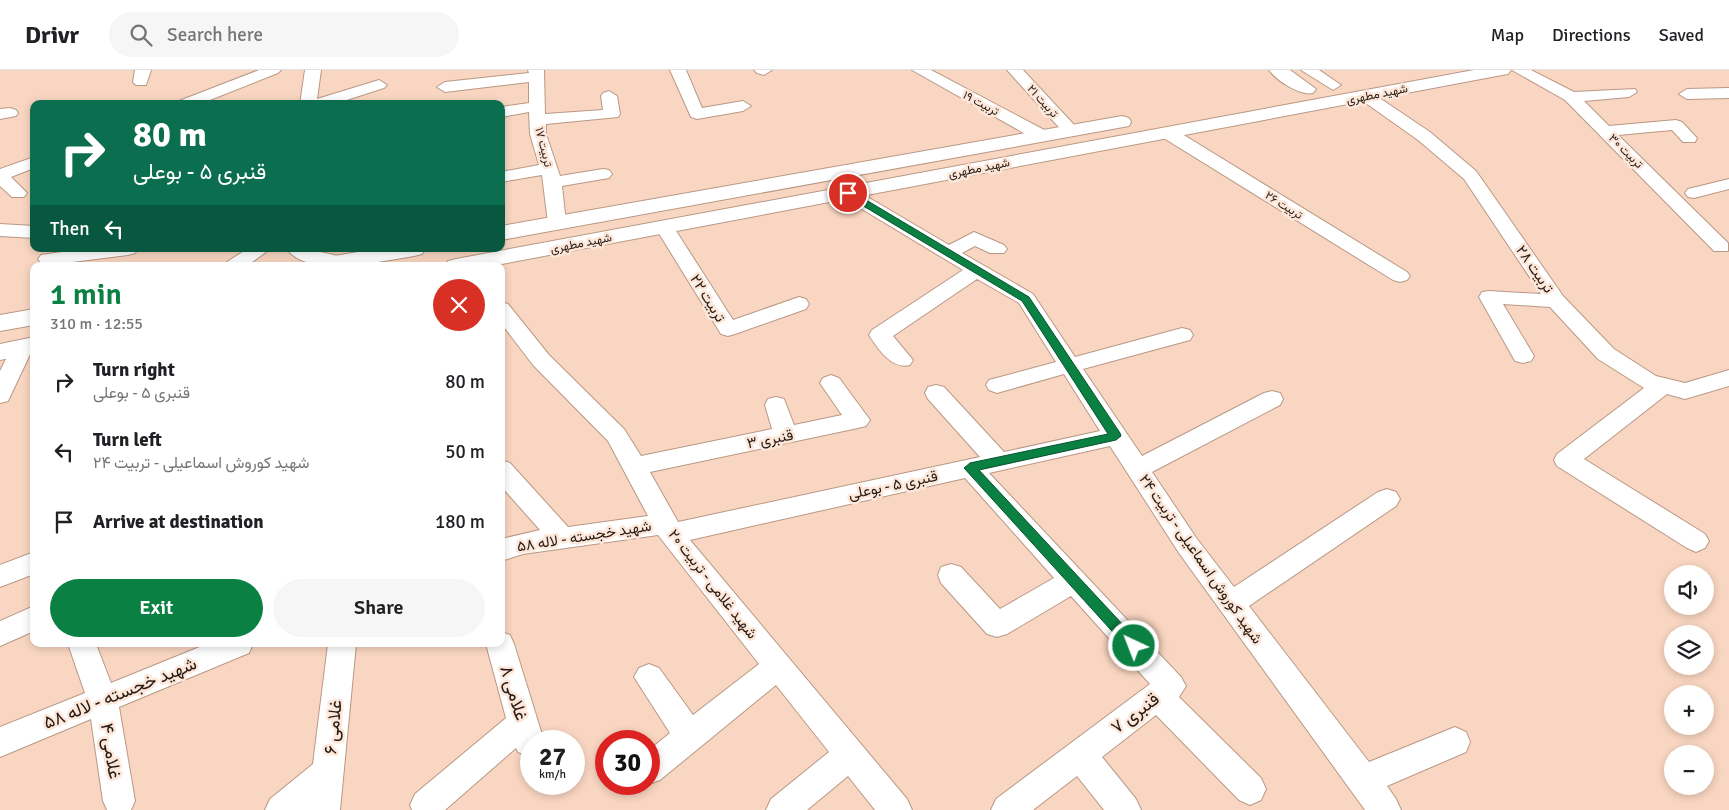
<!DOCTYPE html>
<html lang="en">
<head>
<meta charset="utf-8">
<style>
	:root { --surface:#fff; --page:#f6f6f6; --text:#202124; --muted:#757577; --line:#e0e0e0; --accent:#0b8043 }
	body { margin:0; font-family:Signika,Vazirmatn,sans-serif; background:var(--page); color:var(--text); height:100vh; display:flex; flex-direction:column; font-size:19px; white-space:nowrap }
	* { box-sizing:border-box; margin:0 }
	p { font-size:16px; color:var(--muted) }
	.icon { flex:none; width:28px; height:28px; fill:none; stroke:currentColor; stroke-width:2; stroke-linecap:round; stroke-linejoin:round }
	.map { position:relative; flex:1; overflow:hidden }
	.panel { position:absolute; left:30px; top:192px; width:475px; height:385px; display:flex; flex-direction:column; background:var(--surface); border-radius:10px; box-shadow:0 2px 8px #0003 }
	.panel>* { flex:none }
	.banner { position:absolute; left:30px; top:30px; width:475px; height:152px; border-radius:10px; box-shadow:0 2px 8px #0003; background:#0b6e4f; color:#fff; overflow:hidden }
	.tools { position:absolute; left:1664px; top:495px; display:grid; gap:10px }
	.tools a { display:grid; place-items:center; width:50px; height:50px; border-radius:50%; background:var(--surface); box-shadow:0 2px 8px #0003; font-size:25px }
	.speed { position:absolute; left:520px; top:660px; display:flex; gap:10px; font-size:25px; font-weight:700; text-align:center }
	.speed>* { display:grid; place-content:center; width:65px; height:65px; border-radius:50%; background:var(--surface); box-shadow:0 2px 8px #0003; line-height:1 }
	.speed small { font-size:12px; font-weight:400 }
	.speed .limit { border:8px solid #d22; background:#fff; color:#111 }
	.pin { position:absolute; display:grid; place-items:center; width:42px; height:42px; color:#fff; margin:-21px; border:2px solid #fff; border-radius:50%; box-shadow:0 1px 5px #0007 }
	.me { position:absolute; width:55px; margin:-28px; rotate:317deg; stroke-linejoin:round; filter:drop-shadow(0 0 4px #0008) }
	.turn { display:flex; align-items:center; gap:18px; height:105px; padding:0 20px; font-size:22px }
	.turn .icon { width:65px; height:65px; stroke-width:2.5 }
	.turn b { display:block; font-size:35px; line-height:42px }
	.then { display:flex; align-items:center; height:48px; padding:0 20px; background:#0003; gap:10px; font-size:19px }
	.round { display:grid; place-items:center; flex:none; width:52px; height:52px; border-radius:26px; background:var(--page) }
	.headline { display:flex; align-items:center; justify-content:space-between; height:85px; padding:0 20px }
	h1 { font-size:30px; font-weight:600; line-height:38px; color:var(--accent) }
	.primary-button { display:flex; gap:10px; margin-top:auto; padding:10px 20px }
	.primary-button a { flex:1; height:58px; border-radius:30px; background:var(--accent); color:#fff; font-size:20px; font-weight:600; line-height:58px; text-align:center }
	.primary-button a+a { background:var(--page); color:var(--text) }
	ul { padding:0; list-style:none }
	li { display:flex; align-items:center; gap:15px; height:70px; padding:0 20px }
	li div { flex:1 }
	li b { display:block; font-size:19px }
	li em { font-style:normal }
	header { display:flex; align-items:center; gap:30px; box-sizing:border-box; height:70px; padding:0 25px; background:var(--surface); border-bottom:1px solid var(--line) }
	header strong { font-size:24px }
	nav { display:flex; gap:28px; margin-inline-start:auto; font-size:18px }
	.search { width:350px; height:45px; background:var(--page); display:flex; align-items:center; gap:12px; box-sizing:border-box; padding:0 18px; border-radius:28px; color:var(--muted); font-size:19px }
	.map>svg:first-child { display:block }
</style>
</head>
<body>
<header>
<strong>Drivr</strong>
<div class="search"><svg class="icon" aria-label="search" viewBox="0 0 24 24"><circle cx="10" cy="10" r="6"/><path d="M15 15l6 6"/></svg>Search here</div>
<nav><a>Map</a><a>Directions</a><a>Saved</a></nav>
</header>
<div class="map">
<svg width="1729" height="740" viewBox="0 0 1729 740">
	<rect width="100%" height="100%" fill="#f9d6c1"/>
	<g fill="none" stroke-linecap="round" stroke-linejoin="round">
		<defs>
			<g id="minor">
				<path d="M 135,0 L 151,0 L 146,15 L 136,15 L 133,12 Z"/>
				<path d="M 259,0 L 281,0 L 278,3 L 200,34 L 177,34 L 179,31 Z"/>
				<path d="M 305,0 L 321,0 L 317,29 L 379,10 L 387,15 L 384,18 L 334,34 L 300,34 Z"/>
				<path d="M 528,0 L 544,0 L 545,44 L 603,40 L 601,26 L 603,23 L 609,21 L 617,26 L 620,44 L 618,47 L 546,54 L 546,64 L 560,106 L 603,99 L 609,100 L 612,104 L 609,108 L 603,109 L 562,116 L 566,153 L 564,157 L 550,157 L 548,153 L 542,105 L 501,112 L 501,102 L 539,95 L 530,64 L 529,42 L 501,47 L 501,37 L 529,33 L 529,12 L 445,22 L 437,17 L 445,12 L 529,3 Z"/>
				<path d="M 670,0 L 686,0 L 702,38 L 743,31 L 751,36 L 743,41 L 697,49 L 691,47 Z"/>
				<path d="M 754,0 L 772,0 L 764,5 L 757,3 Z"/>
				<path d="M 912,0 L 931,0 L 1048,62 L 1050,66 L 1048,70 L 1036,70 Z"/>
				<path d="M 1007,0 L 1023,0 L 1077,58 L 1079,61 L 1077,64 L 1065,64 Z"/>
				<path d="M 1301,0 L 1319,0 L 1341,15 L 1333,20 Z"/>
				<path d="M 1512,0 L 1531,0 L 1574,22 L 1635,19 L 1637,22 L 1629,27 L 1584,31 L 1609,56 L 1676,50 L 1682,52 L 1697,68 L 1695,72 L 1683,72 L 1672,60 L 1618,65 L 1728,173 L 1728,181 L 1714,181 L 1565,30 Z"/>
				<path d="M 1729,18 L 1729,28 L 1687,29 L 1679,24 L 1687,19 Z"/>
				<path d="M 1366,21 L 1372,23 L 1430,62 L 1476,101 L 1563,226 L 1614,279 L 1656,306 L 1685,313 L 1729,300 L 1729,316 L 1685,329 L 1667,324 L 1584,389 L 1705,464 L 1709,471 L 1705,478 L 1696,482 L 1687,478 L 1557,396 L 1554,390 L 1557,384 L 1644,318 L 1598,289 L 1550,237 L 1503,234 L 1534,286 L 1531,291 L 1523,293 L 1515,291 L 1479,227 L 1482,222 L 1489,221 L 1541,224 L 1464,109 L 1418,70 L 1360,29 L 1358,26 Z"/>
				<path d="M 10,38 L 16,40 L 18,43 L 16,46 L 0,49 L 0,39 Z"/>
				<path d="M 1168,58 L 1174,59 L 1407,202 L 1410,206 L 1407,210 L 1400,212 L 1393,210 L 1162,67 L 1160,63 L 1162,59 Z"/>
				<path d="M 34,87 L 34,98 L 11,107 L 27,123 L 24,127 L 12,127 L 0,116 L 0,99 Z"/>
				<path d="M 1729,109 L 1729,119 L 1694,128 L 1688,127 L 1685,123 L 1688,119 Z"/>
				<path d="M 848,118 L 854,119 L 949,175 L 974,162 L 1004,175 L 1007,179 L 1004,183 L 990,183 L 975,176 L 962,183 L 1033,224 L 1075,287 L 1182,258 L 1190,260 L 1193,265 L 1190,270 L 1083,299 L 1142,386 L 1264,323 L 1272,321 L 1280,323 L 1283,329 L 1280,335 L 1152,402 L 1197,469 L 1234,517 L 1378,422 L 1387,419 L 1396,422 L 1400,429 L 1396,436 L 1249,536 L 1369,692 L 1455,657 L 1466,662 L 1470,672 L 1466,682 L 1387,716 L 1396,729 L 1401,740 L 1365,740 L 1179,483 L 1110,376 L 989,403 L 1181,607 L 1186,616 L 1179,627 L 1261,708 L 1266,719 L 1261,730 L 1250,735 L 1239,730 L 1156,645 L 1102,687 L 1136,729 L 1141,740 L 1104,740 L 1077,706 L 1033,740 L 991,740 L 996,729 L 1150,614 L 1071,526 L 1007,564 L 997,567 L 987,564 L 941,513 L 938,505 L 941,497 L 951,494 L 961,497 L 1000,539 L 1054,508 L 965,408 L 690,470 L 907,729 L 912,740 L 875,740 L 848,706 L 807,740 L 766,740 L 771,729 L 829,682 L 776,615 L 660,710 L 649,714 L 648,714 L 649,680 L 670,663 L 634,607 L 639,598 L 649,594 L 659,598 L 693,645 L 759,594 L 658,465 L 523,484 L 501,491 L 501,469 L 540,460 L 501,416 L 501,390 L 510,393 L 568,457 L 648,446 L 608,371 L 533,295 L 501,253 L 501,232 L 508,234 L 549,285 L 624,359 L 641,386 L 772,359 L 765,335 L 768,329 L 776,327 L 784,329 L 794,355 L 842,345 L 820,313 L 823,308 L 831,305 L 839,308 L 870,350 L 866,356 L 858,358 L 650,402 L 678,452 L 980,387 L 928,329 L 925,323 L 928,317 L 936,315 L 944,317 L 1004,382 L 1100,361 L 1064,304 L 997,323 L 989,320 L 986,315 L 989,310 L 1056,292 L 1019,233 L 977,209 L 893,266 L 913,290 L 910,295 C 892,300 878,279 869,265 L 872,260 L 963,200 L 842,127 L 839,123 L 842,119 Z"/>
				<path d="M 664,151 L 671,153 L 733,250 L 799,227 L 806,229 L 809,234 L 806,239 L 735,264 L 728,266 L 721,264 L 655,157 L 657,153 Z"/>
				<path d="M 0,154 L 34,156 L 34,168 L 0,166 Z"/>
				<path d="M 83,179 L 138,179 L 135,183 L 128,185 L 48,195 L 41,193 L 38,189 L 41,185 Z"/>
				<path d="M 247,179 L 270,179 L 247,196 L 224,196 L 227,192 Z"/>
				<path d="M 287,179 C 307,178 326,183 345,188 L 348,192 L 345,196 C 326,196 299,196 287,179 Z"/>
				<path d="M 22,271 L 30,273 L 33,278 L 8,331 L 0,333 L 0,301 L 14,273 Z"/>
				<path d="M 34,482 L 34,504 L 0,517 L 0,495 Z"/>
				<path d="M 34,536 L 34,561 L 0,576 L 0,551 Z"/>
				<path d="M 501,562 L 510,565 L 514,574 L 544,671 L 531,671 L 531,686 L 529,687 L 518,682 L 516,678 L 445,740 L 412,740 L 410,735 L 415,724 L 506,648 L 486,574 L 501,574 Z"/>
				<path d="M 68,574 L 96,574 L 111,613 L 207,574 L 253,574 L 249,583 L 119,637 L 135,731 L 131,740 L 107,740 L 103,731 L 91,649 L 0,687 L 0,657 L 85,623 Z"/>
				<path d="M 328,574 L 356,574 L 340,740 L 265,740 L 270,729 L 313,694 Z"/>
			</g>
			<g id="major">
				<path d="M 1269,0 L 1290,0 L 1316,19 L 1313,23 C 1300,26 1277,11 1269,0 Z"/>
				<path d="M 1474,0 L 1511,0 L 1508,4 L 1502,5 L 491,196 L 445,196 L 448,191 L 456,189 Z"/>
				<path d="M 1122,46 L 1129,48 L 1131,52 L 1129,56 L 501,170 L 501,156 Z"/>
				<path d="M 376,179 L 425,179 L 422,184 L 414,186 L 354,196 L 305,196 L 308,191 L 316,189 Z"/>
				<path d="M 34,239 L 34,255 L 0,261 L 0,245 Z"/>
				<path d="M 34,267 L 34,283 L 0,290 L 0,274 Z"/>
			</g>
		</defs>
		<use href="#minor" stroke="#b99884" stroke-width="2"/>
		<use href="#major" stroke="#b99884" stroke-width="2"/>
		<use href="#minor" fill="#fff" fill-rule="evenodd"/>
		<use href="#major" fill="#fff" fill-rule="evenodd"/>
	</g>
	<path fill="#0b8043" stroke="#07532c" d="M 845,121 L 851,121 L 1029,227 L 1120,363 L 1121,366 L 1116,370 L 979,400 L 1139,572 L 1141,576 L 1139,581 L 1134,582 L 1130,581 L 964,398 L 970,393 L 1108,364 L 1022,231 L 845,125 Z"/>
	<g text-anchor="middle" stroke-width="5" stroke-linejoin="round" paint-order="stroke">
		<g font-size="12" fill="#261a12" stroke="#fce7da">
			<text transform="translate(1377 24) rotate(-11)" y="4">شهید مطهری</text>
			<text transform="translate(1043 31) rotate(48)" y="4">تربیت ۲۱</text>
			<text transform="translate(981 33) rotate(28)" y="4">تربیت ۱۹</text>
			<text transform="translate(544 77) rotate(76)" y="4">تربیت ۱۷</text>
			<text transform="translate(1626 81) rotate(45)" y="4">تربیت ۳۰</text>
			<text transform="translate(979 98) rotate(-11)" y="4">شهید مطهری</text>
			<text transform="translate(1284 135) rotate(32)" y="4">تربیت ۲۶</text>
			<text transform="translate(581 173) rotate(-11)" y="4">شهید مطهری</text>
		</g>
		<g font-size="15" fill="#261a12" stroke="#fce7da">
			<text transform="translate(1535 199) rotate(55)" y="5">تربیت ۲۸</text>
			<text transform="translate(708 228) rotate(58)" y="5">تربیت ۲۲</text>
			<text transform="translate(770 369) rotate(-11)" y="5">قنبری ۳</text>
			<text transform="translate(893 415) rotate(-12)" y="5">قنبری ۵ - بوعلی</text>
			<text transform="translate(584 466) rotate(-9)" y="5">شهید خجسته - لاله ۵۸</text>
			<text transform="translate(1201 489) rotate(55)" y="5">شهید کوروش اسماعیلی - تربیت ۲۴</text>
			<text transform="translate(713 514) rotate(52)" y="5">شهید غلامی - تربیت ۲۰</text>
		</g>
		<g font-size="18" fill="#261a12" stroke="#fce7da">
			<text transform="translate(120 623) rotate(-22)" y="6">شهید خجسته - لاله ۵۸</text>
			<text transform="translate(514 623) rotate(73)" y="6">غلامی ۸</text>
			<text transform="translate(1135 643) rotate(-37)" y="6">قنبری ۷</text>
			<text transform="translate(333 657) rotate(-84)" y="6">غلامی ۶</text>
			<text transform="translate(111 681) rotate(81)" y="6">غلامی ۴</text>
		</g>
	</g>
</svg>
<div class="tools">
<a><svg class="icon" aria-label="sound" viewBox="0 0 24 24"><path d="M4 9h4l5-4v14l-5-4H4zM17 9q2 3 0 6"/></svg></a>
<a><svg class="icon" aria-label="layers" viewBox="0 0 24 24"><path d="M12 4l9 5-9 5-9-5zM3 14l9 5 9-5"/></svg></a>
<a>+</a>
<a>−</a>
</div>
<div class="speed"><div>27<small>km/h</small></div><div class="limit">30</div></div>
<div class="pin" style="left:848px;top:123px;background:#d93025"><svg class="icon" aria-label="arrive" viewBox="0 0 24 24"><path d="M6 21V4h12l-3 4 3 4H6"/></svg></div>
<svg class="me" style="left:1134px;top:576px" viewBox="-20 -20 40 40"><circle r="17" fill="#0b8043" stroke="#fff" stroke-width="3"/><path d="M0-11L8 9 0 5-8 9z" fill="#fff"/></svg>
<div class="banner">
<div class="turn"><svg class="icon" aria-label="right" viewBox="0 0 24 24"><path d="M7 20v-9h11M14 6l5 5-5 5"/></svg><div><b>80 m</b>قنبری ۵ - بوعلی</div></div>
<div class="then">Then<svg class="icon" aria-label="left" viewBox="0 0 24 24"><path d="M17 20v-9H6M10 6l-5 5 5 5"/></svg></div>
</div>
<section class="panel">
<div class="headline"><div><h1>1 min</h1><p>310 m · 12:55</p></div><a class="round" style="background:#d93025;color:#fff"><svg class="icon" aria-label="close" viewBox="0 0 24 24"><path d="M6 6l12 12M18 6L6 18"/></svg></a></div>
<ul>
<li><svg class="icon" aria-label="right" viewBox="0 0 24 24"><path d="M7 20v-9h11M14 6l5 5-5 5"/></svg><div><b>Turn right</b><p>قنبری ۵ - بوعلی</p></div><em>80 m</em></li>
<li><svg class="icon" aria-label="left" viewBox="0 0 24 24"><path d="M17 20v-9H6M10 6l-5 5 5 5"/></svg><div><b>Turn left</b><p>شهید کوروش اسماعیلی - تربیت ۲۴</p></div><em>50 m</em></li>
<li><svg class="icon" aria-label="arrive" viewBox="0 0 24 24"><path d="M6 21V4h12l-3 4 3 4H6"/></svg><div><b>Arrive at destination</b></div><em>180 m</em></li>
</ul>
<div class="primary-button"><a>Exit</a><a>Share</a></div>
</section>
</div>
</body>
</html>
